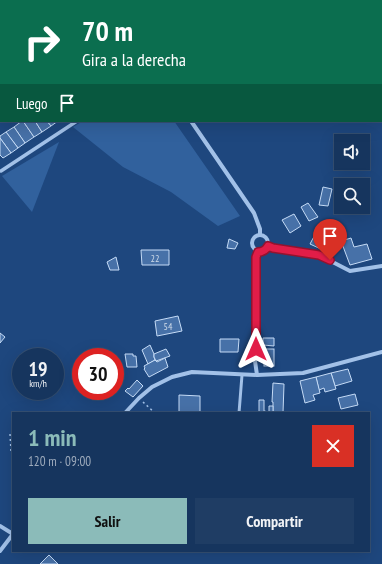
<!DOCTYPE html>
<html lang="es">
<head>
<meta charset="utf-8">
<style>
	:root { --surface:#16355e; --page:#1f3d64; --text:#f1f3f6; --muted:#9eabbc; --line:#355073; --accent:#8bbbb9 }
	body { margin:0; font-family:"PT Sans Narrow",sans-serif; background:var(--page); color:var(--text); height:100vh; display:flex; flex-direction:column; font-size:15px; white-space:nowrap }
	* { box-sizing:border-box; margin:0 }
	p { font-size:13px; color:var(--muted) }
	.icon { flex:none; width:22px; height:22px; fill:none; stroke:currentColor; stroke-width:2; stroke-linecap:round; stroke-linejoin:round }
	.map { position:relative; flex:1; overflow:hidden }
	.details { position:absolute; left:12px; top:412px; width:358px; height:140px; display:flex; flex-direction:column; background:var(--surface); border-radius:0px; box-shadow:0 4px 16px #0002,0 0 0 1px var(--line) }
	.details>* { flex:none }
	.top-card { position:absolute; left:0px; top:0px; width:382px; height:122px; box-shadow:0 4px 16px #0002,0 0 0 1px var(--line); background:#0b6e4f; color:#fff; overflow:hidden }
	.tools { position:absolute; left:334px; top:134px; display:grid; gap:8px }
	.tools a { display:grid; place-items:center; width:36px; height:36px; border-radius:0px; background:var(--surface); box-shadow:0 4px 16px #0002,0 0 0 1px var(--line); font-size:20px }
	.speed { position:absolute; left:12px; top:348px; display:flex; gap:8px; font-size:20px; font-weight:700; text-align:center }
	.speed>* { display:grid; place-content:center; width:52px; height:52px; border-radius:50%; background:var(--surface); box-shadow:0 4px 16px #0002,0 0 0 1px var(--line); line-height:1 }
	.speed small { font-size:10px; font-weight:400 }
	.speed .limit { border:6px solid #d22; background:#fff; color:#111 }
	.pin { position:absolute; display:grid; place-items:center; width:34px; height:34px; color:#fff; margin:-41px -17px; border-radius:50% 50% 50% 0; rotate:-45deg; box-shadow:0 0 4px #0007 }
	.pin .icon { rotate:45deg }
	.me { position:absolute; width:44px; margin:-22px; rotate:0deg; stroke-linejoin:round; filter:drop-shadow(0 0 3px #0008) }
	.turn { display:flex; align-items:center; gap:14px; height:84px; padding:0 16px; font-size:18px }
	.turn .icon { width:52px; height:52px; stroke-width:2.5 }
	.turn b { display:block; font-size:28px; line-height:34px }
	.then { display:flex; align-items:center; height:38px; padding:0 16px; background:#0003; gap:8px; font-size:15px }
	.round { display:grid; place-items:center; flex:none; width:42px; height:42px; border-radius:0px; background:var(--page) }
	.headline { display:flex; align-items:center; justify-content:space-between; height:68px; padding:0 16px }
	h1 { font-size:24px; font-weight:600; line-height:30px; color:var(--accent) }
	.cta { display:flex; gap:8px; margin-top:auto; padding:8px 16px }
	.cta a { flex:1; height:46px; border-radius:0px; background:var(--accent); color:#111; font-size:16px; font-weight:600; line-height:46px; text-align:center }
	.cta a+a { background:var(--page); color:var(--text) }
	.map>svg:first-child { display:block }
</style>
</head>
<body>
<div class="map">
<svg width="382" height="564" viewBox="0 0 382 564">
	<rect width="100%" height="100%" fill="#1e477e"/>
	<g fill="#31619d">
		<path d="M 83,121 L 174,121 L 240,216 L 218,226 L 171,192 L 123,167 L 73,127 Z"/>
		<path d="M 59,142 L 32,212 L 2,176 Z"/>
	</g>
	<g fill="#4771a8" stroke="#c5dbf6">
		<path d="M 22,121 L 23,121 L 34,137 L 25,143 L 14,127 Z"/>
		<path d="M 23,121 L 35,121 L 42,132 L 34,137 Z"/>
		<path d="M 35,121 L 47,121 L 51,126 L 42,132 Z"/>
		<path d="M 47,121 L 58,121 L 51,126 Z"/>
		<path d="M 14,127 L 25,143 L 18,148 L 6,132 Z"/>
		<path d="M 6,132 L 18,148 L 11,153 L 0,138 L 0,136 Z"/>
		<path d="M 0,138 L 11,153 L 3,158 L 0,155 Z"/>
		<path d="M 323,187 L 332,189 L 328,206 L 319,205 Z"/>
		<path d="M 308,203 L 318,217 L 309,221 L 301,207 Z"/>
		<path d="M 294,214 L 301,226 L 290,233 L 282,220 Z"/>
		<path d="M 318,229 L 332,236 L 323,250 L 310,244 Z"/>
		<path d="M 351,238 L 354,247 L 367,244 L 372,259 L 350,265 L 341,241 Z"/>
		<path d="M 229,239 L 238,243 L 235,249 L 227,248 Z"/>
		<path d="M 141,250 L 169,250 L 169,265 L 142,265 Z"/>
		<path d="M 116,257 L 119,270 L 110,270 L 107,262 Z"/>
		<path d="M 178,316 L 182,331 L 157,336 L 155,321 Z"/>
		<path d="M 0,333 L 5,337 L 0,343 Z"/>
		<path d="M 263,338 L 274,338 L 274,346 L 263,345 Z"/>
		<path d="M 220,339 L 239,339 L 238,352 L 220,352 Z"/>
		<path d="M 150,345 L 154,354 L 154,357 L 155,360 L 148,364 L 142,350 Z"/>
		<path d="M 166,349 L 170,356 L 156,361 L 154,357 L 154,354 Z"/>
		<rect x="264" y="349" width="10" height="17"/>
		<path d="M 125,354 L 133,354 L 133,356 L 136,356 L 137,367 L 127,367 Z"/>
		<path d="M 165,358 L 168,367 L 149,377 L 144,369 L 145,368 L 144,366 L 155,360 L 157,362 Z"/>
		<path d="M 348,369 L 352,381 L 335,386 L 331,373 Z"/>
		<path d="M 331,373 L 336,389 L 325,392 L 324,388 L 319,390 L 316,377 Z"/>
		<path d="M 316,377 L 320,393 L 313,395 L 315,400 L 305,403 L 300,381 Z"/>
		<path d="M 137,380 L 143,386 L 133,397 L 125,391 L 128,388 L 129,389 Z"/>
		<path d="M 273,383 L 284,384 L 283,413 L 273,413 L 273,402 L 272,402 Z"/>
		<path d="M 355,394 L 358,405 L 341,409 L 338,398 Z"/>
		<path d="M 179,395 L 200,396 L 200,413 L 179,413 Z"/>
		<path d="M 259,400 L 264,400 L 264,411 L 269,412 L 269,406 L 273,406 L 273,413 L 259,413 Z"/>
		<path d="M 49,555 L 58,564 L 40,564 Z"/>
	</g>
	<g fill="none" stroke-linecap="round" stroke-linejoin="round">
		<g stroke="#a2c1e8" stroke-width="1.5" stroke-dasharray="2 3" stroke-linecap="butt">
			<path d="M 143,402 L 155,413"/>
			<path d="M 10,434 L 11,451 L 13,454"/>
		</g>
		<path stroke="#a2c1e8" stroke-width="3" d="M 239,413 L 242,375"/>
		<path stroke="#a2c1e8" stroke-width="3.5" d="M 1,171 L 77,121"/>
		<g stroke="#a2c1e8" stroke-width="4">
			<path d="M 380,0 L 381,1"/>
			<path d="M 102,1 L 105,0"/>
			<path d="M 0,45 L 1,44"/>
			<path d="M 191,121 L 254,213 L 260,229 L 260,235"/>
			<circle cx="260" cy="243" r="8"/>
			<path d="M 268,246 L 273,248 L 319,255 L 350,271 L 382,266"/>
			<path d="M 257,375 L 255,361 L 256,257 L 258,252"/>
			<path d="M 125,413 L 139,398 L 152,387 L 172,377 L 192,372 L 257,375 L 303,373 L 382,352"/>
			<path d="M 0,526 L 13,534"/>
			<path d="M 0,551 L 13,534"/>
		</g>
	</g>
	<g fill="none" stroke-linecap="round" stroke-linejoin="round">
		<defs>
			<path id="route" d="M 256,349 L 256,257 L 258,252 C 263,252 266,250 268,246 L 273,248 L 319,255 L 330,260"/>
		</defs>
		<use href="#route" stroke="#92132f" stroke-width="10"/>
		<use href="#route" stroke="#e11d48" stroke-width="7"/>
	</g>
	<g text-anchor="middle" stroke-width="4" stroke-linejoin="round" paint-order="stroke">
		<g font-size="10" fill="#d1dce9">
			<text x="155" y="262">22</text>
			<text x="168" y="330">54</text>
		</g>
	</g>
</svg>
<div class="tools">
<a><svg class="icon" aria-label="sound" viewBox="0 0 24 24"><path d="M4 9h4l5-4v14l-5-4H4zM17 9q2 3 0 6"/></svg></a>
<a><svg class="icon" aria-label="search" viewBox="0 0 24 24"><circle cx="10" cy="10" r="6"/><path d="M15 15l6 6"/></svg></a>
</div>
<div class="speed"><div>19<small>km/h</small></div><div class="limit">30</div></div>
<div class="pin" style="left:330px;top:260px;background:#d93025"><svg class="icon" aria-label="arrive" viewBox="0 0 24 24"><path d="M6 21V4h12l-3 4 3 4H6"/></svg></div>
<svg class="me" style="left:256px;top:349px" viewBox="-20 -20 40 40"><path d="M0-17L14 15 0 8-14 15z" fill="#e11d48" stroke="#fff" stroke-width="4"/></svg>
<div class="top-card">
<div class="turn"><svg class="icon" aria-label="right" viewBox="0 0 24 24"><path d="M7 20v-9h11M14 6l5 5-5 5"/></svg><div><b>70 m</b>Gira a la derecha</div></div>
<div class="then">Luego<svg class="icon" aria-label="arrive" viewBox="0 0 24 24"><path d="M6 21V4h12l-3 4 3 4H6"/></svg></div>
</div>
<section class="details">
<div class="headline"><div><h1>1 min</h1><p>120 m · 09:00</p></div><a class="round" style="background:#d93025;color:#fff"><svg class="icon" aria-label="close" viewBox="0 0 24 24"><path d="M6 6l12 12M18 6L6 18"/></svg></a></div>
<div class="cta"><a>Salir</a><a>Compartir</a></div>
</section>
</div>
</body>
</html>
